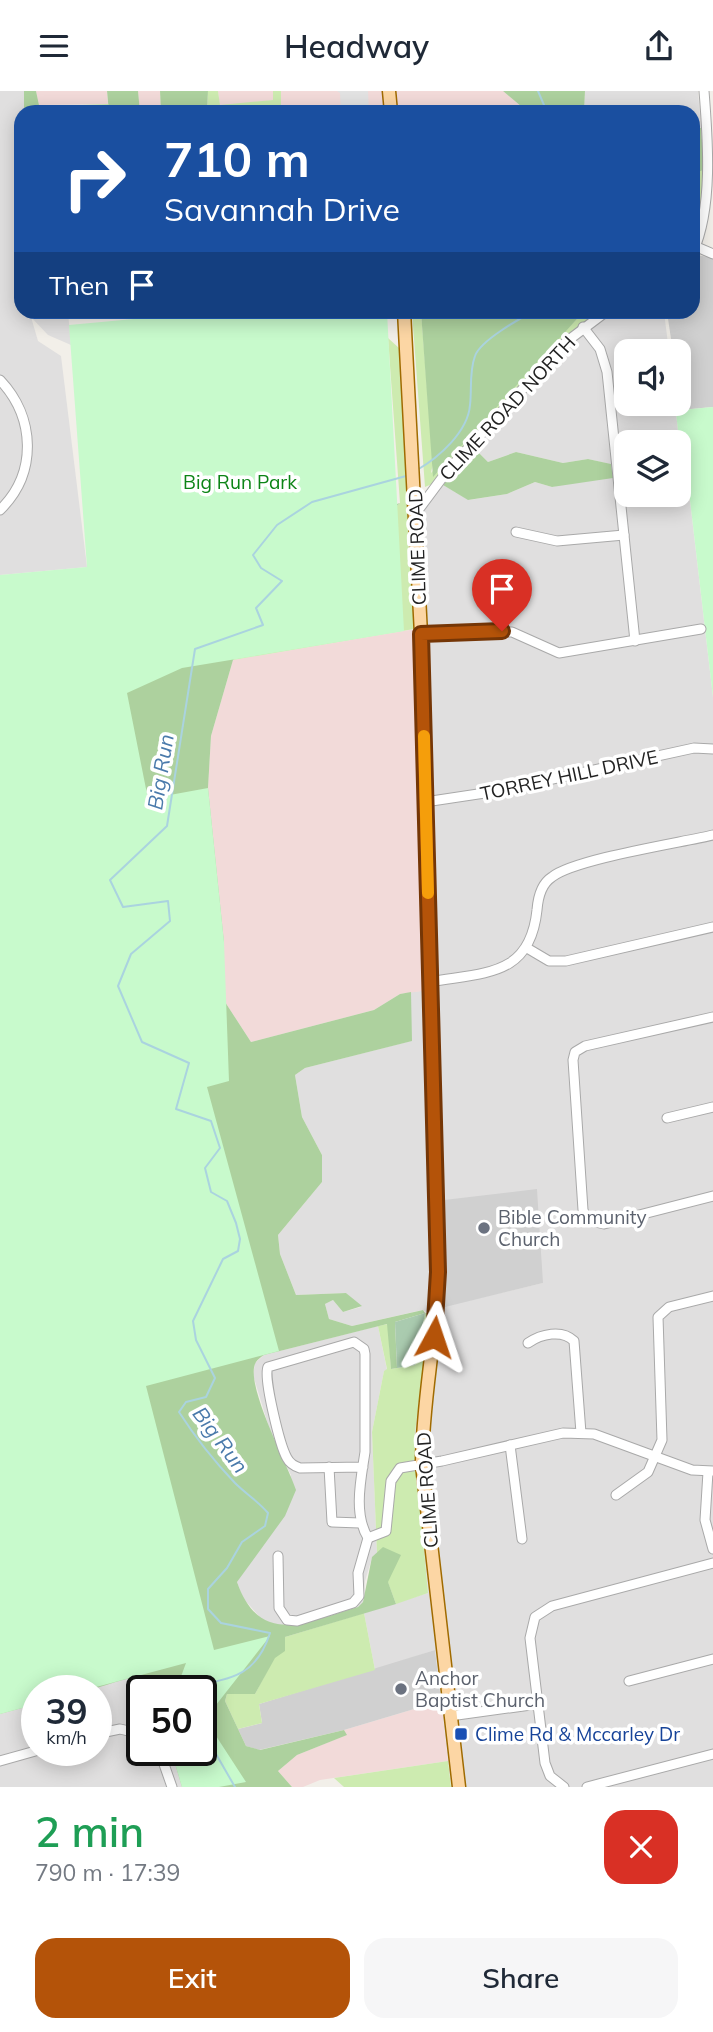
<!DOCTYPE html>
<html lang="en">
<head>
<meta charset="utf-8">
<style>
	:root { --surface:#fff; --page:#f6f6f7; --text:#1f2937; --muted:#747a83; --accent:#b45309 }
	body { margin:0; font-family:Mulish,sans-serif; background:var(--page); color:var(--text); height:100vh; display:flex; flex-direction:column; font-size:26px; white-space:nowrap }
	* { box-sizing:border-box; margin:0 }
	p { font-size:23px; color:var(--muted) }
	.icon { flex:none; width:38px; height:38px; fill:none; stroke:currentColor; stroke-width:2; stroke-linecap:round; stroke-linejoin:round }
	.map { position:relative; height:1696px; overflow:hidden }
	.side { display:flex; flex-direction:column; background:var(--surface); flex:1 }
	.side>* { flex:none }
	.guide { position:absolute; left:14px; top:14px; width:686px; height:214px; border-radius:21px; box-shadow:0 4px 18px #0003; background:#1a4fa0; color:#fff; overflow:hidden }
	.controls { position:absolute; left:614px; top:248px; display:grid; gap:14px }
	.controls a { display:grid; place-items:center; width:77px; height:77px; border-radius:14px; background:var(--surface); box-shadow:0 4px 18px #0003; font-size:35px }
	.speed { position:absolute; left:21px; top:1584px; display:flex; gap:14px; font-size:35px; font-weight:700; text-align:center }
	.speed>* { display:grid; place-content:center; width:91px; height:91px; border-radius:50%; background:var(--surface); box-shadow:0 4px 18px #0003; line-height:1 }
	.speed small { font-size:18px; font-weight:400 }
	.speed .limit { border:4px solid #111; border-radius:10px; background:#fff; color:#111 }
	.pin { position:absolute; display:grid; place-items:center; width:60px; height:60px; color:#fff; margin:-72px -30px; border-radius:50% 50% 50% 0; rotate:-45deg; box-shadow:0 0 7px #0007 }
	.pin .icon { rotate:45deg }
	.me { position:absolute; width:77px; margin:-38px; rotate:5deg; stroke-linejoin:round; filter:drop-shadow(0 0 5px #0008) }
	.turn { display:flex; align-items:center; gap:24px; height:147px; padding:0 35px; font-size:32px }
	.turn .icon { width:91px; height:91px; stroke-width:2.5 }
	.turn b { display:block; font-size:49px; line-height:60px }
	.then { display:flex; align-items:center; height:66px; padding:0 35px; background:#0003; gap:14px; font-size:26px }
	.round { display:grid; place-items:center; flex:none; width:74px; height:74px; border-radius:21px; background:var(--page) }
	.summary { display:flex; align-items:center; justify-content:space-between; height:119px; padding:0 35px }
	h1 { font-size:42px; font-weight:600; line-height:52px; color:#1e9e55 }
	.primary-button { display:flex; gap:14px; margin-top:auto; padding:14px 35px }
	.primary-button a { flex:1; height:80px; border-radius:21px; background:var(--accent); color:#fff; font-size:28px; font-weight:600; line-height:80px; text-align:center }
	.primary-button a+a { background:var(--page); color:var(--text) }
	header { display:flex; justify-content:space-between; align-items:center; height:91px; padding:0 35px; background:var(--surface); font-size:32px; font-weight:600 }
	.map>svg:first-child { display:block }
</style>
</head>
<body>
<header><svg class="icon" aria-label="menu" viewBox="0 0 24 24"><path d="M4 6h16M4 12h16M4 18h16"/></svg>Headway<svg class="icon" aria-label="share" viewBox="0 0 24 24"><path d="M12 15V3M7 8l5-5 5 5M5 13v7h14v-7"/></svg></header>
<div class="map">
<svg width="713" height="1696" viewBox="0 0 713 1696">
	<rect width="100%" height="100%" fill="#f2efe9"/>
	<g fill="#e0dfdf" fill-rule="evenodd">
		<path d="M 0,0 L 24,0 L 25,6 L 24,21 L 21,21 L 21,66 L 14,102 L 21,105 L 21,220 L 68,221 L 71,254 L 48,244 L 31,226 L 38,250 L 61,265 L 87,476 L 0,484 Z"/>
		<path d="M 585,0 L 698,0 L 701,37 L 693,37 L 693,21 L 649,21 L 646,16 L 641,16 L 632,21 L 584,21 Z"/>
		<path d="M 613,221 L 664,221 L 669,261 L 626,261 L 626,313 L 675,313 L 680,357 L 679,362 L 679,352 L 626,352 L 624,387 L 626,387 L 626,404 L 679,403 L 690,410 L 713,606 L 713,1696 L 451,1696 L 435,1559 L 375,1579 L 364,1522 L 428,1502 L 414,1349 L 430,1222 L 422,1219 L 352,1235 L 329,1228 L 325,1213 L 333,1209 L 343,1221 L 361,1216 L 346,1202 L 296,1204 L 280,1163 L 278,1144 L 322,1091 L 322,1064 L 302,1026 L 295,984 L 305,977 L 411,950 L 411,901 L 438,898 L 424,419 L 443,394 L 469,409 L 507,403 L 535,391 L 552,396 L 614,381 L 610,373 L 588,368 L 563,372 L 516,361 L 488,371 L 474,357 L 576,246 ZM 444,1109 L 543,1192 L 445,1215 Z"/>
		<path d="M 378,1235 L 387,1279 L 384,1280 L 372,1341 L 377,1462 L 372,1467 L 365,1490 L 363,1511 L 358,1516 L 288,1535 L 264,1531 L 243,1507 L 237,1491 L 291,1384 L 273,1350 L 253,1284 L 255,1272 L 264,1264 Z"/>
		<path d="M 137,1585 L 153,1587 L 167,1599 L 142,1600 L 142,1659 L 171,1659 L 182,1696 L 0,1696 L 0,1623 L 37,1613 L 37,1659 L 96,1659 L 96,1600 L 85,1599 Z"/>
	</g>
	<g fill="#f2dad9">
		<path d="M 36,0 L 107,0 L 108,13 L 39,14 Z"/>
		<path d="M 138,0 L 160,0 L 161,21 L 140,21 Z"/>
		<path d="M 218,0 L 273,0 L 274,9 L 220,15 Z"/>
		<path d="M 281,0 L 503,0 L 528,21 L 281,21 Z"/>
		<path d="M 427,536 L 438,898 L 400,903 L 374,919 L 251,951 L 201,874 L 224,851 L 208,697 L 211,645 L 233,569 Z"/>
		<path d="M 441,1610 L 448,1670 L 320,1689 L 303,1696 L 292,1696 L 278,1680 L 297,1664 L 346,1644 L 344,1639 Z"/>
	</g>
	<g fill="#d0d0d0">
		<path d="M 697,164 L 713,167 L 713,316 L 680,319 L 679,261 L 673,261 L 667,221 L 693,220 L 693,169 Z"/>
		<path d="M 537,1098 L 543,1192 L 445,1216 L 444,1109 Z"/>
		<path d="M 435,1559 L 441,1610 L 344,1639 L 259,1659 L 246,1655 L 238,1638 L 262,1632 L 259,1613 Z"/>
	</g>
	<g fill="#cdebb0">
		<path d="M 208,0 L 218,0 L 220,14 L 273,9 L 273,0 L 281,0 L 281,21 L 207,21 Z"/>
		<path d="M 108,13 L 109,21 L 56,21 L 56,15 Z"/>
		<path d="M 704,79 L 707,107 L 693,153 L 694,82 Z"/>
		<path d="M 412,221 L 421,221 L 433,372 L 431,382 L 577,228 L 589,221 L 599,221 L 573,239 L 432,393 L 425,396 Z"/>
		<path d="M 388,247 L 399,257 L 414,538 L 233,569 L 400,412 Z"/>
		<path d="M 425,1222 L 430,1222 L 414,1349 L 428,1502 L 396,1513 L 377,1462 L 372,1341 L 384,1280 L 387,1278 L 378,1235 L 388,1233 L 391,1278 L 415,1274 Z"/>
		<path d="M 364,1522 L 375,1579 L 259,1613 L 262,1632 L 238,1638 L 225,1610 L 227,1603 L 255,1603 L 285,1546 Z"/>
		<path d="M 448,1670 L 451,1696 L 344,1696 L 334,1687 Z"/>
	</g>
	<g fill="#add19e">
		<path d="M 24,0 L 36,0 L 39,14 L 56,15 L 56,21 L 24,21 Z"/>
		<path d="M 107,0 L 138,0 L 140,21 L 109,21 Z"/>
		<path d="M 160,0 L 208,0 L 207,21 L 161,21 Z"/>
		<path d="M 503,0 L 585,0 L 584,21 L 528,21 Z"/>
		<path d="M 693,37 L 701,37 L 704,79 L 694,82 L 693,99 Z"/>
		<path d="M 421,221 L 421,220 L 589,221 L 577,228 L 433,386 Z"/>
		<path d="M 474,357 L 488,371 L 516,361 L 563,372 L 588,368 L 611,373 L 613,387 L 552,396 L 535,391 L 507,403 L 468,409 L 443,394 Z"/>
		<path d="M 400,412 L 233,569 L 211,645 L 208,697 L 224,851 L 201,874 L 251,951 L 374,919 L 400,903 L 411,901 L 412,950 L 305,977 L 295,984 L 302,1026 L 322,1064 L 322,1091 L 278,1144 L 280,1163 L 296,1204 L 346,1202 L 362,1215 L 343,1221 L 333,1209 L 325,1213 L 329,1228 L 352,1235 L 423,1219 L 425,1222 L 395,1231 L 397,1277 L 391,1278 L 387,1233 L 264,1264 C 261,1266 258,1268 256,1271 C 243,1291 289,1376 296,1399 L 285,1425 L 237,1491 C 260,1557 308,1530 358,1516 L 363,1511 L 372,1466 L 383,1456 L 401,1464 L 388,1491 L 396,1513 L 285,1546 L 285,1560 L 275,1567 L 255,1603 L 227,1603 L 225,1610 L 246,1655 L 260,1659 L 344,1639 L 347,1644 L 297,1664 L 278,1680 L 292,1696 L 182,1696 L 171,1659 L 201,1659 L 201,1600 L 167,1599 C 144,1573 114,1595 86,1599 C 70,1602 53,1599 37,1600 L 37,1613 L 0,1623 L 0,545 Z"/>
	</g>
	<path fill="#aacbaf" d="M 425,1222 L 415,1274 L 397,1277 L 395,1231 Z"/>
	<g fill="#c8facc">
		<path d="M 209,221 L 387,221 L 404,540 L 182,577 L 127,602 L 148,708 L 208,697 L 224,851 L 229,990 L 207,996 L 279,1260 L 146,1295 L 214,1559 L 270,1545 L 205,1628 L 246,1691 L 219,1696 L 182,1696 L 171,1659 L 201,1659 L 201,1600 L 176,1599 L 186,1572 L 85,1599 L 37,1600 L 37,1613 L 0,1623 L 0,484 L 87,476 L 69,234 Z"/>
		<path d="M 679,311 L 680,319 L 713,316 L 713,606 L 684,358 L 680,357 L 675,313 Z"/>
	</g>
	<path fill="#e2e2e2" d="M 337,0 L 368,0 L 369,21 L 341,21 L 340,2 Z"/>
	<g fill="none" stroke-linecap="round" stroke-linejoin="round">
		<g stroke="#aad3df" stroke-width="2">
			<path d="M 538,0 L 547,21"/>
			<path d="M 417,379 C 438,367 468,341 470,314 C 472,298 469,281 475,265 C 480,250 520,227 535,220"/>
			<path d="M 194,1600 L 194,1594 C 234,1588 257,1583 270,1542 L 221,1532 L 208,1518 L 208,1498 L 227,1477 L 242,1451 L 265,1435 L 268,1422 C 258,1410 246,1403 235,1392 C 214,1370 195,1346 179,1321 L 186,1311 L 206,1306 L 215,1287 L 196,1249 L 193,1230 L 223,1168 L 238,1160 L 240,1148 L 236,1132 L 227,1110 L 211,1101 L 205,1077 L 220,1057 L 211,1030 L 176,1018 L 189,972 L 142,951 L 118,895 L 131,863 L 170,830 L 168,810 L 123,816 L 110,789 L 167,735 L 195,558 L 263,534 L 256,517 L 282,490 L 261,477 L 253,464 L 277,434 L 312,411 L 406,385"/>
			<path d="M 201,1637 L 235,1696"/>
		</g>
		<defs>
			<g id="minor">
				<path d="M 697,156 L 713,163"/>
				<path d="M 693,161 C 713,117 708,50 704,0"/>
				<path d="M 583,236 L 600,258 L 607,281 L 635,550"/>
				<path d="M 0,289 C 35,326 38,382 0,419"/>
				<path d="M 416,422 L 448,379 L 566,251 L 607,220"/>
				<path d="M 516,441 L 557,450 L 624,444"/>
				<path d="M 421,543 L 512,541 L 559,562 L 701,538"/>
				<path d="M 425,711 L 498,700 L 694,657 L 713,658"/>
				<path d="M 527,857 L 549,870 L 566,870 L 713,836"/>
				<path d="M 430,891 C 485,881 530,886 537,819 C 538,806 541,793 552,786 C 575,768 679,752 713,744"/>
				<path d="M 713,926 L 585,955 L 575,961 L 573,969 L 583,1119 L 587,1129 L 604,1133 L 713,1105"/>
				<path d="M 667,1027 L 713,1016"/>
				<path d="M 528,1252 C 541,1243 562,1238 574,1250 L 581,1342"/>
				<path d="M 510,1354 L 522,1448"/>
				<path d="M 329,1376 L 332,1431 L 360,1432"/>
				<path d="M 708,1381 L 705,1429 L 713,1458"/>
				<path d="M 616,1404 L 648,1381 L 662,1349 L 658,1226 L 669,1216 L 713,1205"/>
				<path d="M 368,1447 L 386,1440 L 391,1390 L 400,1377 L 442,1370 L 563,1342 L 594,1343 L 692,1379 L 713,1380"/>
				<path d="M 278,1465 L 279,1517 L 287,1529 L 297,1530 L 353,1512 L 359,1505 L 358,1482 L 368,1447 C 353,1422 361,1388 365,1361 L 365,1263 L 364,1258 L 354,1251 L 268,1276 C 263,1286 280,1355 287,1367 C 290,1373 294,1375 300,1377 L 363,1376"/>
				<path d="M 629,1590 L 713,1568"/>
				<path d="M 450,1625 L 538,1613"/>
				<path d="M 96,1643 L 120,1638 L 142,1643"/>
				<path d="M 159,1659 L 172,1696"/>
				<path d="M 0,1670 L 39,1659"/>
				<path d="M 564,1696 L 550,1685 L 545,1672 L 530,1547 L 535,1526 L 552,1515 L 713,1472"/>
				<path d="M 587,1696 L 713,1663"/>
			</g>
			<g id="major">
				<path d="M 389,0 L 391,21"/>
				<path d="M 404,220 L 421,543 L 438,1181 C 437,1246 422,1309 422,1374 L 459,1696"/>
			</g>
		</defs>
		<use href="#minor" stroke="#a9a9a9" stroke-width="11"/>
		<use href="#major" stroke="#a06b00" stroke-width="15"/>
		<use href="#minor" stroke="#fff" stroke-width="9"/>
		<use href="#major" stroke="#fcd6a4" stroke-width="12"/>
	</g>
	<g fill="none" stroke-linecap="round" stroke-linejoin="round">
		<defs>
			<path id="route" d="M 434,1246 L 438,1181 L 421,543 L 502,540"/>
		</defs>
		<use href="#route" stroke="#753606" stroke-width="18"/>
		<use href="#route" stroke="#b45309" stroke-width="12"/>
		<path stroke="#f59e0b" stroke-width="12" d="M 424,645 L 428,802"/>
	</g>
	<g fill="#6b7280" stroke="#fff" stroke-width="2.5">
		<circle cx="484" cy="1137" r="7"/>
		<circle cx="401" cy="1598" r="7"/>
	</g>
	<rect fill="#1a4fb4" stroke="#fff" stroke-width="2.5" x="454" y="1636" width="14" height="14" rx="3.5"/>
	<g text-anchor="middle" stroke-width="7" stroke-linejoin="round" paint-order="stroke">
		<g font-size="19" fill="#222" stroke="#fff">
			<text transform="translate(507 317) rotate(-47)" y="7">CLIME ROAD NORTH</text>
			<text transform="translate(417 456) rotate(-92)" y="7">CLIME ROAD</text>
			<text transform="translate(569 684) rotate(-12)" y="7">TORREY HILL DRIVE</text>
			<text transform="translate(427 1399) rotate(-94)" y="7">CLIME ROAD</text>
		</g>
		<g font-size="19" fill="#0c8416" stroke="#fff">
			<text x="240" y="398">Big Run Park</text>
		</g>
		<g font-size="19" fill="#5b616d" stroke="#fff" text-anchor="start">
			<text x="498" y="1133">Bible Community<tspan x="498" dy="22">Church</tspan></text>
			<text x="415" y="1594">Anchor<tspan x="415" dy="22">Baptist Church</tspan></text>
		</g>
		<g font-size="19" fill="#164399" stroke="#fff" text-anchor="start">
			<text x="475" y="1650">Clime Rd &amp; Mccarley Dr</text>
		</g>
		<g font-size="21" font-style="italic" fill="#4a7aab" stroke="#fff">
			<text transform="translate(161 681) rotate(-81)" y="7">Big Run</text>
			<text transform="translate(220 1349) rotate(53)" y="7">Big Run</text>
		</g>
	</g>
</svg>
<div class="controls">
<a><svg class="icon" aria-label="sound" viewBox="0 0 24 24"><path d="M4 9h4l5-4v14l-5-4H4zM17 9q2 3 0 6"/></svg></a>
<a><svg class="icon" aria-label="layers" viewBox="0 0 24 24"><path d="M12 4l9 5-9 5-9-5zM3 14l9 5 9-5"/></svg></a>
</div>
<div class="speed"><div>39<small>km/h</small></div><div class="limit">50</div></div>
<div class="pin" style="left:502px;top:540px;background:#d93025"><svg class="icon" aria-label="arrive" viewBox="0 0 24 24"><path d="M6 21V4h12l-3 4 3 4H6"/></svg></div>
<svg class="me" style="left:434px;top:1246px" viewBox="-20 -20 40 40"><path d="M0-17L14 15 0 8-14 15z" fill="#b45309" stroke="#fff" stroke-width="4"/></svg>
<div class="guide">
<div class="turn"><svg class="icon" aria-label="right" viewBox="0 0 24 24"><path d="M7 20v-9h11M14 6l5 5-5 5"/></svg><div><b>710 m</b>Savannah Drive</div></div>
<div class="then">Then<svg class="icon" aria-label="arrive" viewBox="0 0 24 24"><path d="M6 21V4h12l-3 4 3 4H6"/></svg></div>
</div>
</div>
<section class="side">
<div class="summary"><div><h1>2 min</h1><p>790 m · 17:39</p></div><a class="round" style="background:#d93025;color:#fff"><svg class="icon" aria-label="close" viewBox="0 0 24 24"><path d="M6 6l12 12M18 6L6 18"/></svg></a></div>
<div class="primary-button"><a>Exit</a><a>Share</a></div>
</section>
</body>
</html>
